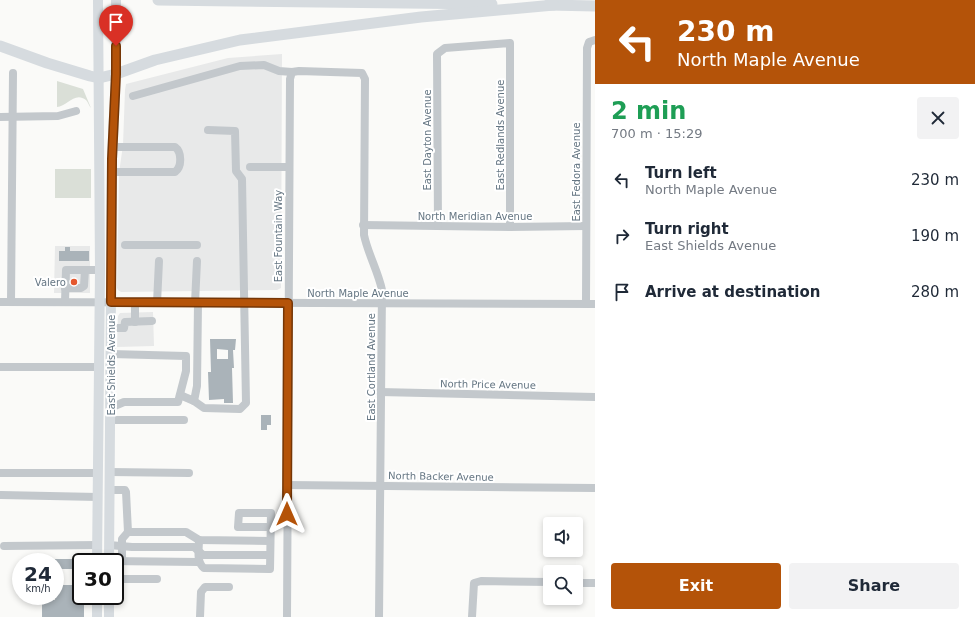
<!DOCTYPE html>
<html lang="en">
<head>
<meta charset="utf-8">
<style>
	:root { --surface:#fff; --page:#f2f2f3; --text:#1f2937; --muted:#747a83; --accent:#b45309 }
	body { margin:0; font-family:"DejaVu Sans",sans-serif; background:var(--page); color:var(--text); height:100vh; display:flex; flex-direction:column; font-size:15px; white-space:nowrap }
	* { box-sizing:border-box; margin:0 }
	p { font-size:13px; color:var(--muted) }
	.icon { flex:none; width:22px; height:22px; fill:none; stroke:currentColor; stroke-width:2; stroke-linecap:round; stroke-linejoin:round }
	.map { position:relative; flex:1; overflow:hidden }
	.panel { display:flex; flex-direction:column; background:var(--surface); width:380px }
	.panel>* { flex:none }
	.hud { background:#b45309; color:#fff; overflow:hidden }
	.controls { position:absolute; left:543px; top:517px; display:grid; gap:8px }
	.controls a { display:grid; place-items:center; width:40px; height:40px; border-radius:4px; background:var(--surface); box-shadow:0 2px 6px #0003; font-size:20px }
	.speed { position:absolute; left:12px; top:553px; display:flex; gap:8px; font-size:20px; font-weight:700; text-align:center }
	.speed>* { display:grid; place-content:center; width:52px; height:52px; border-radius:50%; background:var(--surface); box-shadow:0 2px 6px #0003; line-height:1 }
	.speed small { font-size:10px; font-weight:400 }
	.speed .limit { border:2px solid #111; border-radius:6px; background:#fff; color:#111 }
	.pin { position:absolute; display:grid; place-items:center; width:34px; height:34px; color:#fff; margin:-41px -17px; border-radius:50% 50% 50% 0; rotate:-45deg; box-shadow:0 0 4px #0007 }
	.pin .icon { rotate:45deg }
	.me { position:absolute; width:44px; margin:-22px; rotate:0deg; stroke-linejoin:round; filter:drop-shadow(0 0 3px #0008) }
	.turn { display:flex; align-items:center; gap:14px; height:84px; padding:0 16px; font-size:18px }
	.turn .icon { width:52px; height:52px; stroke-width:2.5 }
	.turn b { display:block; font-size:28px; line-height:34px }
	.round { display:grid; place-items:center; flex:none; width:42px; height:42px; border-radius:4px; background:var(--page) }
	.head { display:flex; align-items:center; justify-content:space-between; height:68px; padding:0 16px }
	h1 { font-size:24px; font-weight:800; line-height:30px; color:#1e9e55 }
	.cta { display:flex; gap:8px; margin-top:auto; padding:8px 16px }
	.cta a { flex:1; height:46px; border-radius:4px; background:var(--accent); color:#fff; font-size:16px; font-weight:800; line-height:46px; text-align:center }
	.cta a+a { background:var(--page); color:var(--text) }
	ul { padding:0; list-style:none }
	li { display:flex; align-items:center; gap:12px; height:56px; padding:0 16px }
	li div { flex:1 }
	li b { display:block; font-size:15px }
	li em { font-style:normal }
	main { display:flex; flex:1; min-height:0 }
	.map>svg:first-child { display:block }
</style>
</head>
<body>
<main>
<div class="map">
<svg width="595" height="617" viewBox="0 0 595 617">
	<rect width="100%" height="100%" fill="#fafaf8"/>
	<g fill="#e8e9e9">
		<path d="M 282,54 L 281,288 L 277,290 L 121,292 L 118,290 L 117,288 L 119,173 L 123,145 L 125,90 L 126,84 L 228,58 Z"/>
		<path d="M 55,246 L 90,246 L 90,293 L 54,293 Z"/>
		<path d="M 153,312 L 154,346 L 117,347 L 118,316 L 120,313 Z"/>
	</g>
	<g fill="#dadfd7">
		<path d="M 57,81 L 83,89 L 91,108 C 89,106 88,102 86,100 C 75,91 67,106 57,107 Z"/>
		<rect x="55" y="169" width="36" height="29"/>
	</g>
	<g fill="#aab3b9" fill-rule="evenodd">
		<path d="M 65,247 L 70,247 L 70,251 L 89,251 L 89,261 L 59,261 L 59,251 L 65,251 Z"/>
		<path d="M 210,339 L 236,339 L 235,350 L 233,350 L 234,368 L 232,368 L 233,403 L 224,403 L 224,399 L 209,400 L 208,372 L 211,372 ZM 217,349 L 228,350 L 228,359 L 217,359 Z"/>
		<path d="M 261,415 L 271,415 L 271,425 L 267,425 L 267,430 L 261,430 Z"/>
		<path d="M 55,559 L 81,559 L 81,598 L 84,598 L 84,617 L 42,617 L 42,600 L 55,600 L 55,585 L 76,585 L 76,569 L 55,569 Z"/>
	</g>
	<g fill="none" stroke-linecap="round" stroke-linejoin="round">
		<g stroke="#c3c8cc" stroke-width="8">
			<path d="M 133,96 L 240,66 L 264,65 L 279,71 L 292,72 L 299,71 L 362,73 L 365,79 L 364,235 C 368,254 378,271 382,290 L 379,617"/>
			<path d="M 0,117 L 58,116 L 76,111"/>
			<path d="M 250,167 L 288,167"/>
			<path d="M 112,172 L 175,172 C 182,167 182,152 175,147 L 113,147"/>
			<path d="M 363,225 L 510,227 L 586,226"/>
			<path d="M 438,226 L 437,54 L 445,48 L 510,43 L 510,227"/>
			<path d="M 125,245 L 197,245"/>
			<path d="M 65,288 L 81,288 L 84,286 L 85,270"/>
			<path d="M 0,302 L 595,304"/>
			<path d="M 11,302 L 13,73"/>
			<path d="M 65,302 L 66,270 L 100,270"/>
			<path d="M 135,303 L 135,322"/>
			<path d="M 157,303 L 159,261"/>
			<path d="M 195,303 L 197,261"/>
			<path d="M 586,304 L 587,48 L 589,42 L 595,40"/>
			<path d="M 111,328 L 124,328 L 125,322 L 152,321"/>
			<path d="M 0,367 L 99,367"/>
			<path d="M 380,392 L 595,397"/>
			<path d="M 180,395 L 194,401 L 204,408 L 240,409 L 246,403 L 242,179 L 236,171 L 235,131 L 208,130"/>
			<path d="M 194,401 L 197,386 L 198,303"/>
			<path d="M 110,408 L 124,402 L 178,402 L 186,371 L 186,356 L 111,354"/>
			<path d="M 110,420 L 184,420"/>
			<path d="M 110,472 L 189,473"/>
			<path d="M 0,473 L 98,473"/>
			<path d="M 287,485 L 595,488"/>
			<path d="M 110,490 L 125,490 L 126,492 L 128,532"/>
			<path d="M 1,495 L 98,497"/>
			<path d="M 199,540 C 199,549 196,562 204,568 L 270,569 L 271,513 L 239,513 L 238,527 L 270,527"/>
			<path d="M 109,545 L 132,547 L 194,547 L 203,555 L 270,555"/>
			<path d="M 4,546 L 98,545"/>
			<path d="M 109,561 L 199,562"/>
			<path d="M 122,561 L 122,539 L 128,532 L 186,532 L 199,540 L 270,541"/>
			<path d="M 115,579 L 157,579"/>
			<path d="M 576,583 L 595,583"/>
			<path d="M 200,617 L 201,592 L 205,587 L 229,587"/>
			<path d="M 287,617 L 290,79 L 292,72"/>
			<path d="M 472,617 L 474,583 L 481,581 L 550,582"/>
		</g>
		<g stroke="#d6dbdf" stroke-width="10">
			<path d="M 97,562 L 100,270 L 98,0"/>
			<path d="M 109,562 L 112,159 L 116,74 L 116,0"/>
			<path d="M 97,617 L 97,596"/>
			<path d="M 109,617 L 109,596"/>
		</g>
		<g stroke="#d6dbdf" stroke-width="11">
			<path d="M 158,0 L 492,4"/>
			<path d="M 548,5 L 595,6"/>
			<path d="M 0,46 L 47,63 L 90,76 L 99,78 L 116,74 L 155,60 L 240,40 L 421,17 L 554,5"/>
		</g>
	</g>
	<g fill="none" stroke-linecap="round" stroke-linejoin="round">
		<defs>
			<path id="route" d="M 116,46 L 116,74 L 112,159 L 111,302 L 288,303 L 287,514"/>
		</defs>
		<use href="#route" stroke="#753606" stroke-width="10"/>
		<use href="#route" stroke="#b45309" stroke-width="7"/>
	</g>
	<circle fill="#e4572e" stroke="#fff" stroke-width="1.5" cx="74" cy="282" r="4"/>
	<g text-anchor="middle" stroke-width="4" stroke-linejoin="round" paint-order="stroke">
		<g font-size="10" fill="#657683" stroke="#fff">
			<text transform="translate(500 135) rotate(-90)" y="4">East Redlands Avenue</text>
			<text transform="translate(427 140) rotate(-90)" y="4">East Dayton Avenue</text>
			<text transform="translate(576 172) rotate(-90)" y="4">East Fedora Avenue</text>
			<text x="475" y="220">North Meridian Avenue</text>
			<text transform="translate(278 236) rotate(-90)" y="4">East Fountain Way</text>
			<text x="358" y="297">North Maple Avenue</text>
			<text transform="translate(111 365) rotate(-90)" y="4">East Shields Avenue</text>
			<text transform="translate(371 367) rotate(-90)" y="4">East Cortland Avenue</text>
			<text transform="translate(488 384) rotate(1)" y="4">North Price Avenue</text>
			<text transform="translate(441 476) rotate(1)" y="4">North Backer Avenue</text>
		</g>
		<g font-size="10" fill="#657683" stroke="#fff" text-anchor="end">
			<text x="66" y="286">Valero</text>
		</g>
	</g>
</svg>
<div class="controls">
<a><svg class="icon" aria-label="sound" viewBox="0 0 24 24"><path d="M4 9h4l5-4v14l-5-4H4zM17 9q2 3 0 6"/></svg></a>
<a><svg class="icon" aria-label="search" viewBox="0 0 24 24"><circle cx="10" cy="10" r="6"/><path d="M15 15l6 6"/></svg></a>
</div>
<div class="speed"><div>24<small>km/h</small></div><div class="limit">30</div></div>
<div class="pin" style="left:116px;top:46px;background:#d93025"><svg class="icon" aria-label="arrive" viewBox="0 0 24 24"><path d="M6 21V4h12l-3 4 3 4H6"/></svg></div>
<svg class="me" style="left:287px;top:514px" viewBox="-20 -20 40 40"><path d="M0-17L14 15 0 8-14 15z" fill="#b45309" stroke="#fff" stroke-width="4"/></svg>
</div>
<section class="panel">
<div class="hud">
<div class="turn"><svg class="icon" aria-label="left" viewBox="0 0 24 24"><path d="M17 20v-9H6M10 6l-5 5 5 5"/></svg><div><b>230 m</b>North Maple Avenue</div></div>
</div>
<div class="head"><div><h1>2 min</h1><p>700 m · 15:29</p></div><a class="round"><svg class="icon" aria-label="close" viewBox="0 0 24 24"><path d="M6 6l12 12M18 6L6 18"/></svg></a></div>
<ul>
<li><svg class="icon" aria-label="left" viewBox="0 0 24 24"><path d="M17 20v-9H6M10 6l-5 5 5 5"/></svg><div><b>Turn left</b><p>North Maple Avenue</p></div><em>230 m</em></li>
<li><svg class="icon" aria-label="right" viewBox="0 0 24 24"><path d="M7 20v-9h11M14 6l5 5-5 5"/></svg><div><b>Turn right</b><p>East Shields Avenue</p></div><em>190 m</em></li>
<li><svg class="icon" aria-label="arrive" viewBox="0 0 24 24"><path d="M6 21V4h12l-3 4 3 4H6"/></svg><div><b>Arrive at destination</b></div><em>280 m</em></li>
</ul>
<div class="cta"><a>Exit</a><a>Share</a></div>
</section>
</main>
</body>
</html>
